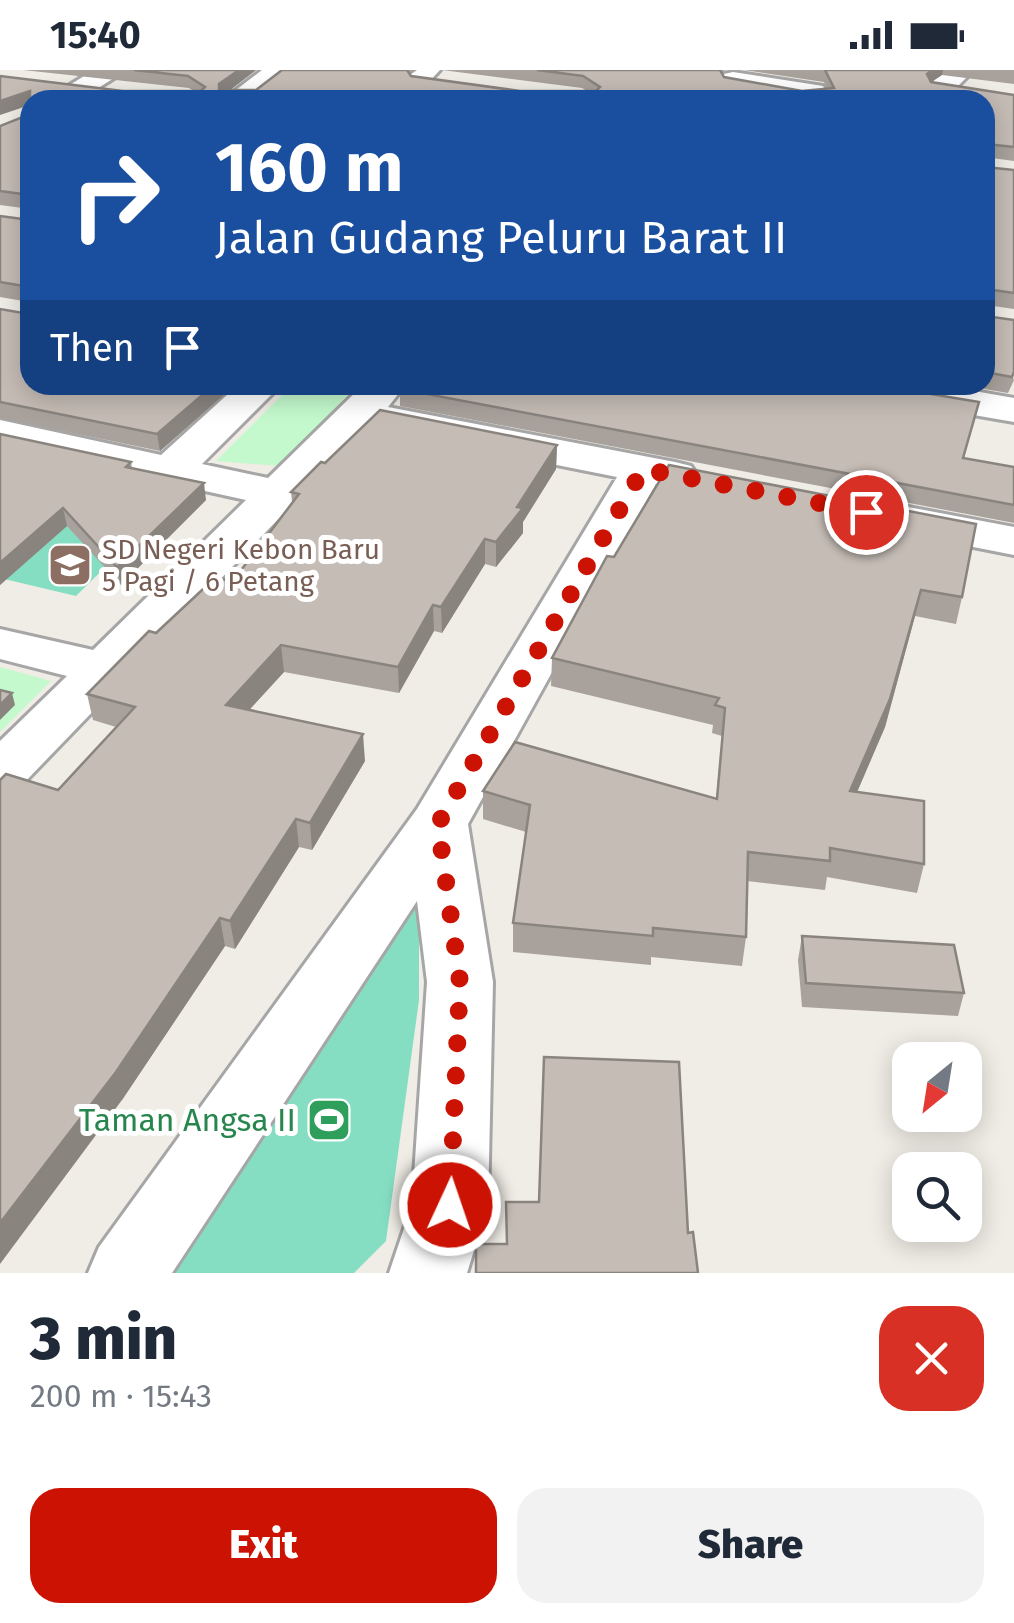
<!DOCTYPE html>
<html lang="en">
<head>
<meta charset="utf-8">
<style>
	:root { --surface:#fff; --page:#f2f2f3; --text:#1f2937; --muted:#747a83; --accent:#cc1202 }
	body { margin:0; font-family:"Fira Sans",sans-serif; background:var(--page); color:var(--text); height:100vh; display:flex; flex-direction:column; font-size:38px; white-space:nowrap }
	* { box-sizing:border-box; margin:0 }
	p { font-size:32px; color:var(--muted) }
	.icon { flex:none; width:55px; height:55px; fill:none; stroke:currentColor; stroke-width:2; stroke-linecap:round; stroke-linejoin:round }
	.map { position:relative; height:1203px; overflow:hidden }
	.drawer { display:flex; flex-direction:column; background:var(--surface); flex:1 }
	.drawer>* { flex:none }
	.top-card { position:absolute; left:20px; top:20px; width:975px; height:305px; border-radius:30px; box-shadow:0 5px 25px #0003; background:#1a4fa0; color:#fff; overflow:hidden }
	.needle { width:65px; rotate:210deg }
	.fabs { position:absolute; left:892px; top:972px; display:grid; gap:20px }
	.fabs a { display:grid; place-items:center; width:90px; height:90px; border-radius:20px; background:var(--surface); box-shadow:0 5px 25px #0003; font-size:50px }
	.pin { position:absolute; display:grid; place-items:center; width:85px; height:85px; color:#fff; margin:-42px; border:5px solid #fff; border-radius:50%; box-shadow:0 2px 10px #0007 }
	.me { position:absolute; width:110px; margin:-55px; rotate:3deg; stroke-linejoin:round; filter:drop-shadow(0 0 8px #0008) }
	.turn { display:flex; align-items:center; gap:35px; height:210px; padding:0 30px; font-size:45px }
	.turn .icon { width:130px; height:130px; stroke-width:2.5 }
	.turn b { display:block; font-size:70px; line-height:85px }
	.then { display:flex; align-items:center; height:95px; padding:0 30px; background:#0003; gap:20px; font-size:38px }
	.round { display:grid; place-items:center; flex:none; width:105px; height:105px; border-radius:30px; background:var(--page) }
	.overview { display:flex; align-items:center; justify-content:space-between; height:170px; padding:0 30px }
	h1 { font-size:60px; font-weight:800; line-height:75px }
	.button { display:flex; gap:20px; margin-top:auto; padding:20px 30px }
	.button a { flex:1; height:115px; border-radius:30px; background:var(--accent); color:#fff; font-size:40px; font-weight:800; line-height:115px; text-align:center }
	.button a+a { background:var(--page); color:var(--text) }
	.status { display:flex; justify-content:space-between; align-items:center; height:70px; padding:0 50px; background:var(--surface); direction:ltr }
	.status svg { height:28px; fill:currentColor }
	.map>svg:first-child { display:block }
</style>
</head>
<body>
<div class="status"><b>15:40</b><svg viewBox="0 0 49 12"><path d="M0 12V9h3v3zM5 12V6h3v6zM10 12V3h3v9zM15 12V0h3v12zM26 1h20v11H26zM47 4h2v5h-2z"/></svg></div>
<div class="map">
<svg width="1014" height="1203" viewBox="0 0 1014 1203">
	<rect width="100%" height="100%" fill="#f0ede6"/>
	<g fill="#c3f9cc">
		<path d="M 292,315 L 357,315 L 280,396 L 216,391 Z"/>
		<path d="M 0,597 L 51,611 L 0,662 Z"/>
	</g>
	<g fill="#85dec2">
		<path d="M 45,436 L 145,458 L 76,526 L 0,508 L 0,476 Z"/>
		<path d="M 419,821 L 419,930 L 386,1171 L 354,1203 L 147,1203 Z"/>
	</g>
	<g fill="none" stroke-linecap="round" stroke-linejoin="round">
		<defs>
			<g id="street">
				<path d="M 94,0 L 127,0 L 79,30 L 45,30 Z"/>
				<path d="M 262,0 L 292,0 L 255,30 L 223,30 Z"/>
				<path d="M 412,0 L 440,0 L 412,30 L 383,30 Z"/>
				<path d="M 945,0 L 974,0 L 944,30 L 914,30 Z"/>
				<path d="M 733,2 L 823,16 L 829,30 L 801,30 L 724,16 L 720,10 L 724,4 Z"/>
				<path d="M 238,315 L 281,315 L 202,394 L 268,408 L 363,315 L 401,315 L 403,318 L 388,337 L 675,392 L 691,396 L 697,405 L 691,414 L 675,418 L 656,414 L 468,754 L 493,912 L 488,1135 L 467,1203 L 389,1203 L 412,1135 L 427,912 L 417,831 L 172,1203 L 88,1203 L 99,1177 L 417,739 L 617,407 L 367,357 L 20,717 L 0,723 L 0,671 L 67,606 L 0,589 L 0,559 L 93,580 L 246,430 L 0,376 L 0,350 L 161,385 Z"/>
				<path d="M 850,315 L 940,315 L 1014,328 L 1014,352 L 870,327 L 856,323 Z"/>
				<path d="M 903,436 L 1014,457 L 1014,485 L 887,460 L 880,450 L 887,440 Z"/>
			</g>
		</defs>
		<use href="#street" stroke="#a6a6a6" stroke-width="6"/>
		<use href="#street" fill="#fff" fill-rule="evenodd"/>
	</g>
	<g fill="#a9a29c">
		<path d="M 23,0 L 256,0 L 230,20 L 256,20 L 282,0 L 417,0 L 410,5 L 411,6 L 520,21 L 587,21 L 582,18 L 442,0 L 725,0 L 722,2 L 724,7 L 802,21 L 827,19 L 824,12 L 744,0 L 1014,0 L 1014,14 L 942,5 L 931,12 L 1014,25 L 1014,91 L 985,87 L 985,30 L 30,30 L 0,6 L 123,21 L 194,21 L 189,18 Z"/>
		<path d="M 30,44 L 30,315 L 235,315 L 160,381 L 0,348 L 0,239 L 29,244 L 29,232 L 0,227 L 0,146 L 30,150 L 30,139 L 0,135 L 0,56 Z"/>
		<path d="M 985,97 L 1014,100 L 1014,239 L 986,235 L 985,246 L 1014,310 L 1008,323 L 961,315 L 985,315 Z"/>
		<path d="M 400,319 L 979,332 L 964,388 L 1014,397 L 1014,453 L 400,336 Z"/>
		<path d="M 0,364 L 131,392 L 132,398 L 206,430 L 121,515 L 67,456 L 0,515 Z"/>
		<path d="M 557,375 L 556,399 L 523,452 L 523,463 L 496,497 L 485,494 L 442,563 L 434,561 L 399,623 L 284,602 L 249,640 L 365,691 L 312,780 L 299,777 L 235,879 L 225,876 L 122,1030 L 58,720 L 116,657 L 93,650 L 87,624 L 156,563 L 232,512 L 292,432 L 291,422 L 325,393 Z"/>
		<path d="M 669,395 L 962,527 L 956,554 L 915,546 L 885,657 L 857,722 L 924,794 L 917,823 L 827,807 L 825,820 L 747,811 L 746,867 L 742,896 L 651,887 L 651,895 L 513,882 L 513,853 L 526,762 L 483,749 L 483,721 L 716,729 L 722,666 L 712,663 L 713,655 L 551,616 L 552,588 Z"/>
		<path d="M 802,866 L 964,923 L 958,946 L 802,937 L 798,890 Z"/>
	</g>
	<g fill="#8a847f">
		<path d="M 239,0 L 256,0 L 221,27 L 219,14 Z"/>
		<path d="M 933,0 L 943,0 L 942,5 L 925,16 L 927,4 Z"/>
		<path d="M 30,21 L 30,35 L 0,45 L 0,31 Z"/>
		<path d="M 214,315 L 235,315 L 160,381 L 157,364 Z"/>
		<path d="M 557,375 L 556,399 L 523,452 L 523,463 L 496,497 L 496,472 Z"/>
		<path d="M 204,413 L 206,430 L 121,515 L 117,497 Z"/>
		<path d="M 63,438 L 67,456 L 0,515 L 0,493 Z"/>
		<path d="M 485,469 L 485,494 L 442,563 L 441,537 Z"/>
		<path d="M 921,520 L 915,546 L 885,657 L 845,750 L 850,721 Z"/>
		<path d="M 433,535 L 434,561 L 399,623 L 398,597 Z"/>
		<path d="M 281,575 L 284,602 L 230,661 L 226,635 Z"/>
		<path d="M 12,623 L 15,635 L 0,650 L 0,635 Z"/>
		<path d="M 363,664 L 365,691 L 312,780 L 310,753 Z"/>
		<path d="M 296,749 L 299,777 L 235,879 L 230,851 Z"/>
		<path d="M 220,848 L 225,876 L 122,1030 L 0,1194 L 0,1153 Z"/>
	</g>
	<g fill="#c5bcb5" stroke="#8a847f" stroke-width="2.5">
		<path d="M 134,0 L 239,0 L 219,14 L 219,20 L 256,20 L 282,0 L 407,0 L 411,6 L 520,21 L 596,21 L 600,17 L 583,6 L 537,0 L 720,0 L 724,7 L 802,21 L 834,18 L 825,0 L 933,0 L 927,4 L 931,12 L 1014,25 L 1014,77 L 985,74 L 985,82 L 985,30 L 30,30 L 30,21 L 0,31 L 0,6 L 123,21 L 201,21 L 205,17 L 188,6 Z"/>
		<path d="M 30,44 L 30,125 L 0,121 L 0,56 Z"/>
		<path d="M 985,97 L 1014,100 L 1014,223 L 986,219 L 985,246 L 1014,250 L 1014,302 L 1012,307 L 985,302 Z"/>
		<path d="M 30,129 L 30,315 L 214,315 L 157,364 L 0,332 L 0,239 L 29,244 L 30,217 L 0,212 L 0,146 L 30,150 Z"/>
		<path d="M 403,315 L 877,315 L 979,332 L 963,388 L 1014,397 L 1014,435 L 400,319 Z"/>
		<path d="M 380,340 L 557,375 L 517,437 L 523,438 L 496,472 L 485,469 L 441,537 L 433,535 L 398,597 L 281,575 L 226,635 L 363,664 L 310,753 L 296,749 L 230,851 L 220,848 L 116,1002 L 0,1153 L 0,710 L 6,704 L 58,720 L 135,637 L 87,624 L 149,561 L 156,563 L 216,507 L 232,512 L 299,424 L 291,422 L 321,392 L 325,393 Z"/>
		<path d="M 0,364 L 131,392 L 126,397 L 204,413 L 117,497 L 63,438 L 0,493 Z"/>
		<path d="M 669,395 L 976,454 L 962,527 L 921,520 L 890,629 L 850,721 L 924,731 L 924,794 L 830,778 L 830,791 L 748,782 L 746,867 L 653,858 L 653,866 L 513,853 L 530,735 L 483,721 L 515,672 L 717,729 L 725,638 L 715,635 L 719,628 L 552,588 L 607,486 L 614,487 Z"/>
		<path d="M 0,620 L 12,623 L 0,635 Z"/>
		<path d="M 802,866 L 954,875 L 964,923 L 806,913 Z"/>
		<path d="M 544,987 L 679,992 L 688,1163 L 693,1162 L 698,1203 L 476,1203 L 476,1174 L 507,1174 L 506,1132 L 539,1132 Z"/>
	</g>
	<g fill="none" stroke-linecap="round" stroke-linejoin="round">
		<path stroke="#cc1202" stroke-width="18" stroke-dasharray="0 32.4" d="M 450,1135 L 460,912 L 438,754 L 643,399 L 866,442"/>
	</g>
	<defs>
		<symbol id="school-square" viewBox="-11 -11 22 22"><rect x="-9" y="-9" width="18" height="18" rx="4" fill="#8d6e63" stroke="#fff"/><path d="M0-5L7-2L0 1L-7-2ZM-4 1L0 2.5L4 1V4Q0 6-4 4Z" fill="#fff"/></symbol>
		<symbol id="stadium-square" viewBox="-11 -11 22 22"><rect x="-9" y="-9" width="18" height="18" rx="4" fill="#2e9e5b" stroke="#fff"/><path d="M0-5a6.5 5 0 1 0 0 10a6.5 5 0 1 0 0-10ZM-3.5-1.8h7v3.6h-7Z" fill="#fff"/></symbol>
	</defs>
	<g fill-rule="evenodd">
		<use href="#school-square" x="45" y="470" width="50" height="50"/>
		<use href="#stadium-square" x="304" y="1025" width="50" height="50"/>
	</g>
	<g text-anchor="middle" stroke-width="10" stroke-linejoin="round" paint-order="stroke">
		<g font-size="28" fill="#785e54" stroke="#fff" text-anchor="start">
			<text x="102" y="489">SD Negeri Kebon Baru<tspan x="102" dy="32">5 Pagi / 6 Petang</tspan></text>
		</g>
		<g font-size="32" fill="#27864d" stroke="#fff" text-anchor="end">
			<text x="296" y="1061">Taman Angsa II</text>
		</g>
	</g>
</svg>
<div class="fabs">
<a><svg class="needle" viewBox="-14 -14 28 28"><path d="M0-13l5 13h-10z" fill="#e53935"/><path d="M0 13l5-13h-10z" fill="#747a83"/></svg></a>
<a><svg class="icon" aria-label="search" viewBox="0 0 24 24"><circle cx="10" cy="10" r="6"/><path d="M15 15l6 6"/></svg></a>
</div>
<div class="pin" style="left:866px;top:442px;background:#d93025"><svg class="icon" aria-label="arrive" viewBox="0 0 24 24"><path d="M6 21V4h12l-3 4 3 4H6"/></svg></div>
<svg class="me" style="left:450px;top:1135px" viewBox="-20 -20 40 40"><circle r="17" fill="#cc1202" stroke="#fff" stroke-width="3"/><path d="M0-11L8 9 0 5-8 9z" fill="#fff"/></svg>
<div class="top-card">
<div class="turn"><svg class="icon" aria-label="right" viewBox="0 0 24 24"><path d="M7 20v-9h11M14 6l5 5-5 5"/></svg><div><b>160 m</b>Jalan Gudang Peluru Barat II</div></div>
<div class="then">Then<svg class="icon" aria-label="arrive" viewBox="0 0 24 24"><path d="M6 21V4h12l-3 4 3 4H6"/></svg></div>
</div>
</div>
<section class="drawer">
<div class="overview"><div><h1>3 min</h1><p>200 m · 15:43</p></div><a class="round" style="background:#d93025;color:#fff"><svg class="icon" aria-label="close" viewBox="0 0 24 24"><path d="M6 6l12 12M18 6L6 18"/></svg></a></div>
<div class="button"><a>Exit</a><a>Share</a></div>
</section>
</body>
</html>
